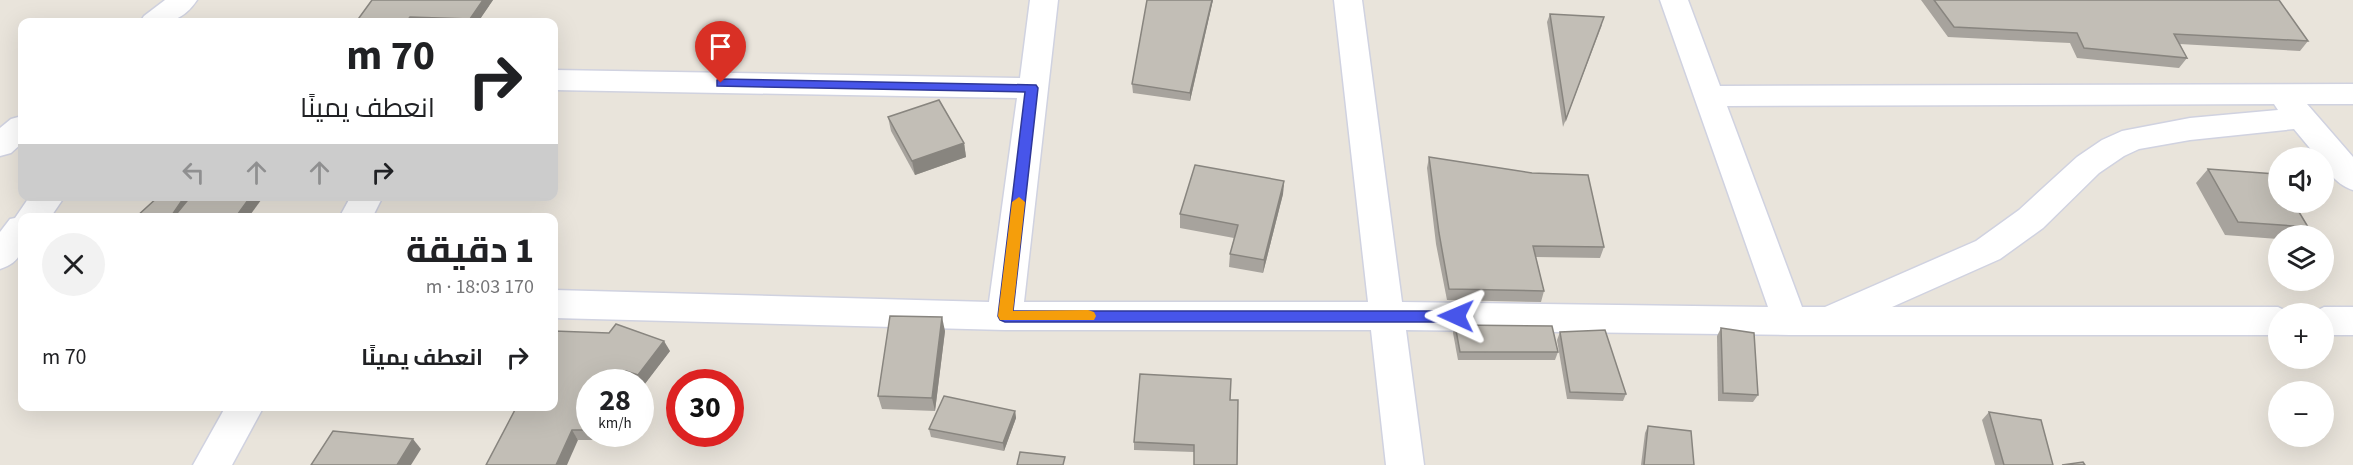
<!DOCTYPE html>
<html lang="ar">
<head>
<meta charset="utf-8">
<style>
	:root { --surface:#fff; --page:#f2f2f2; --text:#202124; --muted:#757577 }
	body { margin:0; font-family:"Source Sans 3",Cairo,sans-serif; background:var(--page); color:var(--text); direction:rtl; height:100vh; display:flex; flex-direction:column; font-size:22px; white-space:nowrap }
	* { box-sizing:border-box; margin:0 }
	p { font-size:20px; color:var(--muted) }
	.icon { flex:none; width:33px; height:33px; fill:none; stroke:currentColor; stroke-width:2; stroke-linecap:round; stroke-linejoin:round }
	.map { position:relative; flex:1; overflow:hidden; direction:ltr }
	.details { position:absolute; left:18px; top:213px; width:540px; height:198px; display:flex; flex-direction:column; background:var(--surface); border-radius:12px; box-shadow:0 6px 24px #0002; direction:rtl }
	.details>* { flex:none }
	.hud { position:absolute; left:18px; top:18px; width:540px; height:183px; border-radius:12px; box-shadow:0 6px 24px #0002; direction:rtl; background:#fff; color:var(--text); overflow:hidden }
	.fabs { position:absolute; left:2268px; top:147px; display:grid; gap:12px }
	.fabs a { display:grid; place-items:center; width:66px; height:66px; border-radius:50%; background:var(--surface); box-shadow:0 6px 24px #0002; font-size:30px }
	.speed { position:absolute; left:576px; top:369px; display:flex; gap:12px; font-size:30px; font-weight:700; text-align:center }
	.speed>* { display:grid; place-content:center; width:78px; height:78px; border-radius:50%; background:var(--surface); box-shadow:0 6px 24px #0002; line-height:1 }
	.speed small { font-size:15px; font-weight:400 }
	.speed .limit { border:9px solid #d22; background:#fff; color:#111 }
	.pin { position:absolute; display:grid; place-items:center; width:51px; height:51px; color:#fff; margin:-62px -26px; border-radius:50% 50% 50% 0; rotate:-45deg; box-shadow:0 0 6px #0007 }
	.pin .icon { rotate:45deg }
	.me { position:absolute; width:66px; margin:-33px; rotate:271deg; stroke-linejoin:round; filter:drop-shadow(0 0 4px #0008) }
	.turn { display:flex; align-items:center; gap:21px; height:126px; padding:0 24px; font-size:27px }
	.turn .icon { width:78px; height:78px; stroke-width:2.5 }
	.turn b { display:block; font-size:42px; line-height:51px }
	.lanes { display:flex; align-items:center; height:57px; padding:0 24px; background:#0003; justify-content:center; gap:30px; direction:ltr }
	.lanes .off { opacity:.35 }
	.round { display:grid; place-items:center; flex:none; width:63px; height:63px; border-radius:32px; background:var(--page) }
	.headline { display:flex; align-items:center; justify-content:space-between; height:102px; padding:0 24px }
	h1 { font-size:36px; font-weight:700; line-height:45px }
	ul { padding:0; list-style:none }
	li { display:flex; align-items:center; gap:18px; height:84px; padding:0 24px }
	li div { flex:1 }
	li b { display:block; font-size:22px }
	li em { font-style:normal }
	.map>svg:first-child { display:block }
</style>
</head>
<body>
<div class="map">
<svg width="2353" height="465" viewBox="0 0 2353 465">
	<rect width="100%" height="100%" fill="#e9e4db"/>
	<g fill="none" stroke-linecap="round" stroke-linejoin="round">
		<defs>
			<g id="street">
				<path d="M 165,0 L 197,0 C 181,24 166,22 140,22 L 144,16 Z"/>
				<path d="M 1030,0 L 1058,0 L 1024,302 L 1368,302 L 1334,0 L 1362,0 L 1402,302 L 1768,307 L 1660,0 L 1688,0 L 1720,86 L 2353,84 L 2353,104 L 2307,104 L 2353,157 L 2353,190 C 2340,186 2324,172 2324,158 L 2318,158 L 2294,129 L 2190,140 L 2139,149 L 2124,156 L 2099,173 L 2043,228 L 2000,259 L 1892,307 L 2278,307 L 2292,314 L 2278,314 L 2278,335 L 1790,335 L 1406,330 L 1424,465 L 1386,465 L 1371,330 L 1005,330 L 554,318 L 554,290 L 989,302 L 1017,98 L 554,90 L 554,70 L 1020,78 ZM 2274,104 L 2278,110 L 2190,118 L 2122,131 L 2102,140 L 2077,157 L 2019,210 L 1976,241 L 1825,307 L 1802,307 L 1727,106 Z"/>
				<path d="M 22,116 L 22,143 L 11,153 L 0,156 L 0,128 L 11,119 Z"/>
				<path d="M 30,196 L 65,196 L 50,218 L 22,218 C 22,242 28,260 0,269 L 0,232 L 10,219 L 15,218 Z"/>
				<path d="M 351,196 L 383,196 L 372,218 L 339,218 Z"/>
				<path d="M 2324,307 L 2353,307 L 2353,335 L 2324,335 L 2324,314 L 2310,314 Z"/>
				<path d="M 226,406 L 264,406 L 232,465 L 193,465 Z"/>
			</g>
		</defs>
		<use href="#street" stroke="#d0d2e0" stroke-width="3"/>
		<use href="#street" fill="#fff" fill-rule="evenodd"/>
	</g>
	<g fill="#a7a39d">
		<path d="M 372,0 L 493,0 L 478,22 L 356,22 Z"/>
		<path d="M 1213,0 L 1190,101 L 1133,93 L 1132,84 Z"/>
		<path d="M 1921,0 L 2279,0 L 2308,41 L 2300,51 L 2180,44 L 2187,58 L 2179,68 L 2077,58 L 2070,43 L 1948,37 Z"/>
		<path d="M 1550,14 L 1602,25 L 1563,127 L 1547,22 Z"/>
		<path d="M 888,117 L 964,143 L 966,157 L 915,175 L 891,131 Z"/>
		<path d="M 1429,157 L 1604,247 L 1600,258 L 1536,257 L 1544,291 L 1541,302 L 1447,300 L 1436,244 L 1427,168 Z"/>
		<path d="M 2208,169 L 2308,227 L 2299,236 L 2278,236 L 2278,239 L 2225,235 L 2196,183 Z"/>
		<path d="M 1284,181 L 1283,194 L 1263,273 L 1229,267 L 1230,254 L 1234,238 L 1180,228 L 1180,214 Z"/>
		<path d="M 1455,325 L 1558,352 L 1555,360 L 1458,360 L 1453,333 Z"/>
		<path d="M 1721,328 L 1758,395 L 1753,402 L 1718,401 L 1717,336 Z"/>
		<path d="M 554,331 L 670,351 L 644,385 L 640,384 L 640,382 L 632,381 L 590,382 L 590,434 L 612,434 L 610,440 L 578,440 L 554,406 Z"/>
		<path d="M 945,331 L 935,411 L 882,409 L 878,396 Z"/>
		<path d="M 1560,332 L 1626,394 L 1623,401 L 1567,399 L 1557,340 Z"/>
		<path d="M 1231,379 L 1194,452 L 1134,450 L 1134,442 Z"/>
		<path d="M 1015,411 L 1016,418 L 1004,451 L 931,437 L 929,429 Z"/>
		<path d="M 1989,412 L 2053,465 L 1995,465 L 1982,420 Z"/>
		<path d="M 1648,426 L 1694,465 L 1641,465 L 1645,433 Z"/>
	</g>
	<g fill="#88857f">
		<path d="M 483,0 L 493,0 L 478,22 L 472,22 L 470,19 Z"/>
		<path d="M 1212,0 L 1213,0 L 1190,101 L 1190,93 Z"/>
		<path d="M 410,17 L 414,22 L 406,22 Z"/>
		<path d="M 964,143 L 966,157 L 915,175 L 912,161 Z"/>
		<path d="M 1284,181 L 1283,194 L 1263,273 L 1264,260 Z"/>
		<path d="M 185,196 L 196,196 L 183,218 L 170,218 Z"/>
		<path d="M 251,196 L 264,196 L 248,218 L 235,218 Z"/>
		<path d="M 942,317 L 945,331 L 935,411 L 932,398 Z"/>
		<path d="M 664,341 L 670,351 L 644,385 L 638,375 Z"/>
		<path d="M 626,371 L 632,381 L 631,382 L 622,382 Z"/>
		<path d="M 1015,411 L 1016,418 L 1004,451 L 1003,443 Z"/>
		<path d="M 572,430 L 578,440 L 567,465 L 556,465 Z"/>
		<path d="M 606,434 L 612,434 L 610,440 Z"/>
		<path d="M 413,439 L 421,449 L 411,465 L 397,465 Z"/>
	</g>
	<g fill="#c2beb6" stroke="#88857f" stroke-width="1.5">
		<path d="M 372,0 L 483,0 L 470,19 L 410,17 L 406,22 L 356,22 Z"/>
		<path d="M 1147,0 L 1212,0 L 1190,93 L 1132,84 Z"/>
		<path d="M 1934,0 L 2279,0 L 2308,41 L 2174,34 L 2187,58 L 2084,48 L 2077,33 L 1954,27 Z"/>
		<path d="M 1550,14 L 1604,17 L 1566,119 Z"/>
		<path d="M 939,100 L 964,143 L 912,161 L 888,117 Z"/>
		<path d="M 1429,157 L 1532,173 L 1588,175 L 1604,247 L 1533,246 L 1544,291 L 1449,289 L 1439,233 Z"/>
		<path d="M 1195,165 L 1284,181 L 1264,260 L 1230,254 L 1238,225 L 1180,214 Z"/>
		<path d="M 2208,169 L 2276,174 L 2278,178 L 2278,202 L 2293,202 L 2308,227 L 2238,222 Z"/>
		<path d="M 159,196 L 185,196 L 170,218 L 135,218 Z"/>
		<path d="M 191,196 L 251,196 L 235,218 L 173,218 Z"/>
		<path d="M 890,316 L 942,317 L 932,398 L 878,396 Z"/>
		<path d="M 616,324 L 664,341 L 638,375 L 626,371 L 622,382 L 590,382 L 590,430 L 572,430 L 556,465 L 486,465 L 517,406 L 554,406 L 554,331 L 609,333 Z"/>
		<path d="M 1455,325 L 1552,326 L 1558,352 L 1460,352 Z"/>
		<path d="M 1721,328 L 1754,333 L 1758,395 L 1723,393 Z"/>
		<path d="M 1605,330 L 1626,394 L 1570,392 L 1560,332 Z"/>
		<path d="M 1140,374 L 1231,379 L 1230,400 L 1238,400 L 1237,465 L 1194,465 L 1194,445 L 1134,442 Z"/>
		<path d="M 944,396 L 1015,411 L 1003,443 L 929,429 Z"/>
		<path d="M 1989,412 L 2041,420 L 2053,465 L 2004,465 Z"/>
		<path d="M 1648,426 L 1691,431 L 1694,465 L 1644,465 Z"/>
		<path d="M 333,431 L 413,439 L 397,465 L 311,465 Z"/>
		<path d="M 1020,452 L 1065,457 L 1063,465 L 1017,465 Z"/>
		<path d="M 2083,462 L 2085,465 L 2062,465 Z"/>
	</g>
	<path fill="#4755ea" stroke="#2e3798" stroke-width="1.5" d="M 721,79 L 1036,85 L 1038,88 L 1013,311 L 1456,311 L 1462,312 L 1464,316 L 1462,321 L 1456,322 L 1005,322 L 1000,320 L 998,316 L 1025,92 L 717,86 L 717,80 Z"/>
	<path fill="#f59e0b" d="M 1019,197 L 1025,202 L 1013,311 L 1088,310 L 1094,312 L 1096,316 L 1094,320 L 1000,320 L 998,316 L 1012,202 Z"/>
</svg>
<div class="fabs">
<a><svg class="icon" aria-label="sound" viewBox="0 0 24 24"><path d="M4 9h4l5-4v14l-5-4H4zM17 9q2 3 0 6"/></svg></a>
<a><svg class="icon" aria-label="layers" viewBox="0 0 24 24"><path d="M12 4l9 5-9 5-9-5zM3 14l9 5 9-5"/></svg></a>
<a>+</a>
<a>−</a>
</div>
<div class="speed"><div>28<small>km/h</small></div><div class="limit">30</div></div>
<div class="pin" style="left:721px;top:83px;background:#d93025"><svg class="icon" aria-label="arrive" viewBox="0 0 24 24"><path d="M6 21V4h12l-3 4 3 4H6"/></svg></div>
<svg class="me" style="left:1456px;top:316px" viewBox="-20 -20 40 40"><path d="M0-17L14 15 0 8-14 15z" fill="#4755ea" stroke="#fff" stroke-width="4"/></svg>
<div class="hud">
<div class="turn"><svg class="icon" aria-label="right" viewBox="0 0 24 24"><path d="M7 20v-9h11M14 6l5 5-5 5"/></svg><div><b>70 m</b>انعطف يمينًا</div></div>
<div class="lanes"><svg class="icon off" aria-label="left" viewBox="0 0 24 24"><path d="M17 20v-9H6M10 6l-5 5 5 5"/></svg><svg class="icon off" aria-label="ahead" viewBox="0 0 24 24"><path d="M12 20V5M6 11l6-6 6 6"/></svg><svg class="icon off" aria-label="ahead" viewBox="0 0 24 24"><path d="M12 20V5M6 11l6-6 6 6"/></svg><svg class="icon" aria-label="right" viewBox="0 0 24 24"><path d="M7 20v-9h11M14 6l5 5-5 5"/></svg></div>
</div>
<section class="details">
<div class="headline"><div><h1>1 دقيقة</h1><p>170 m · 18:03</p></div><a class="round"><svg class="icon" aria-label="close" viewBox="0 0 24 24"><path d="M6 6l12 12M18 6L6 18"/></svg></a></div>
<ul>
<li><svg class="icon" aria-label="right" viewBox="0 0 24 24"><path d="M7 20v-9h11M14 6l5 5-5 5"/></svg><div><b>انعطف يمينًا</b></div><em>70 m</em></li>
</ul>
</section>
</div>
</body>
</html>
